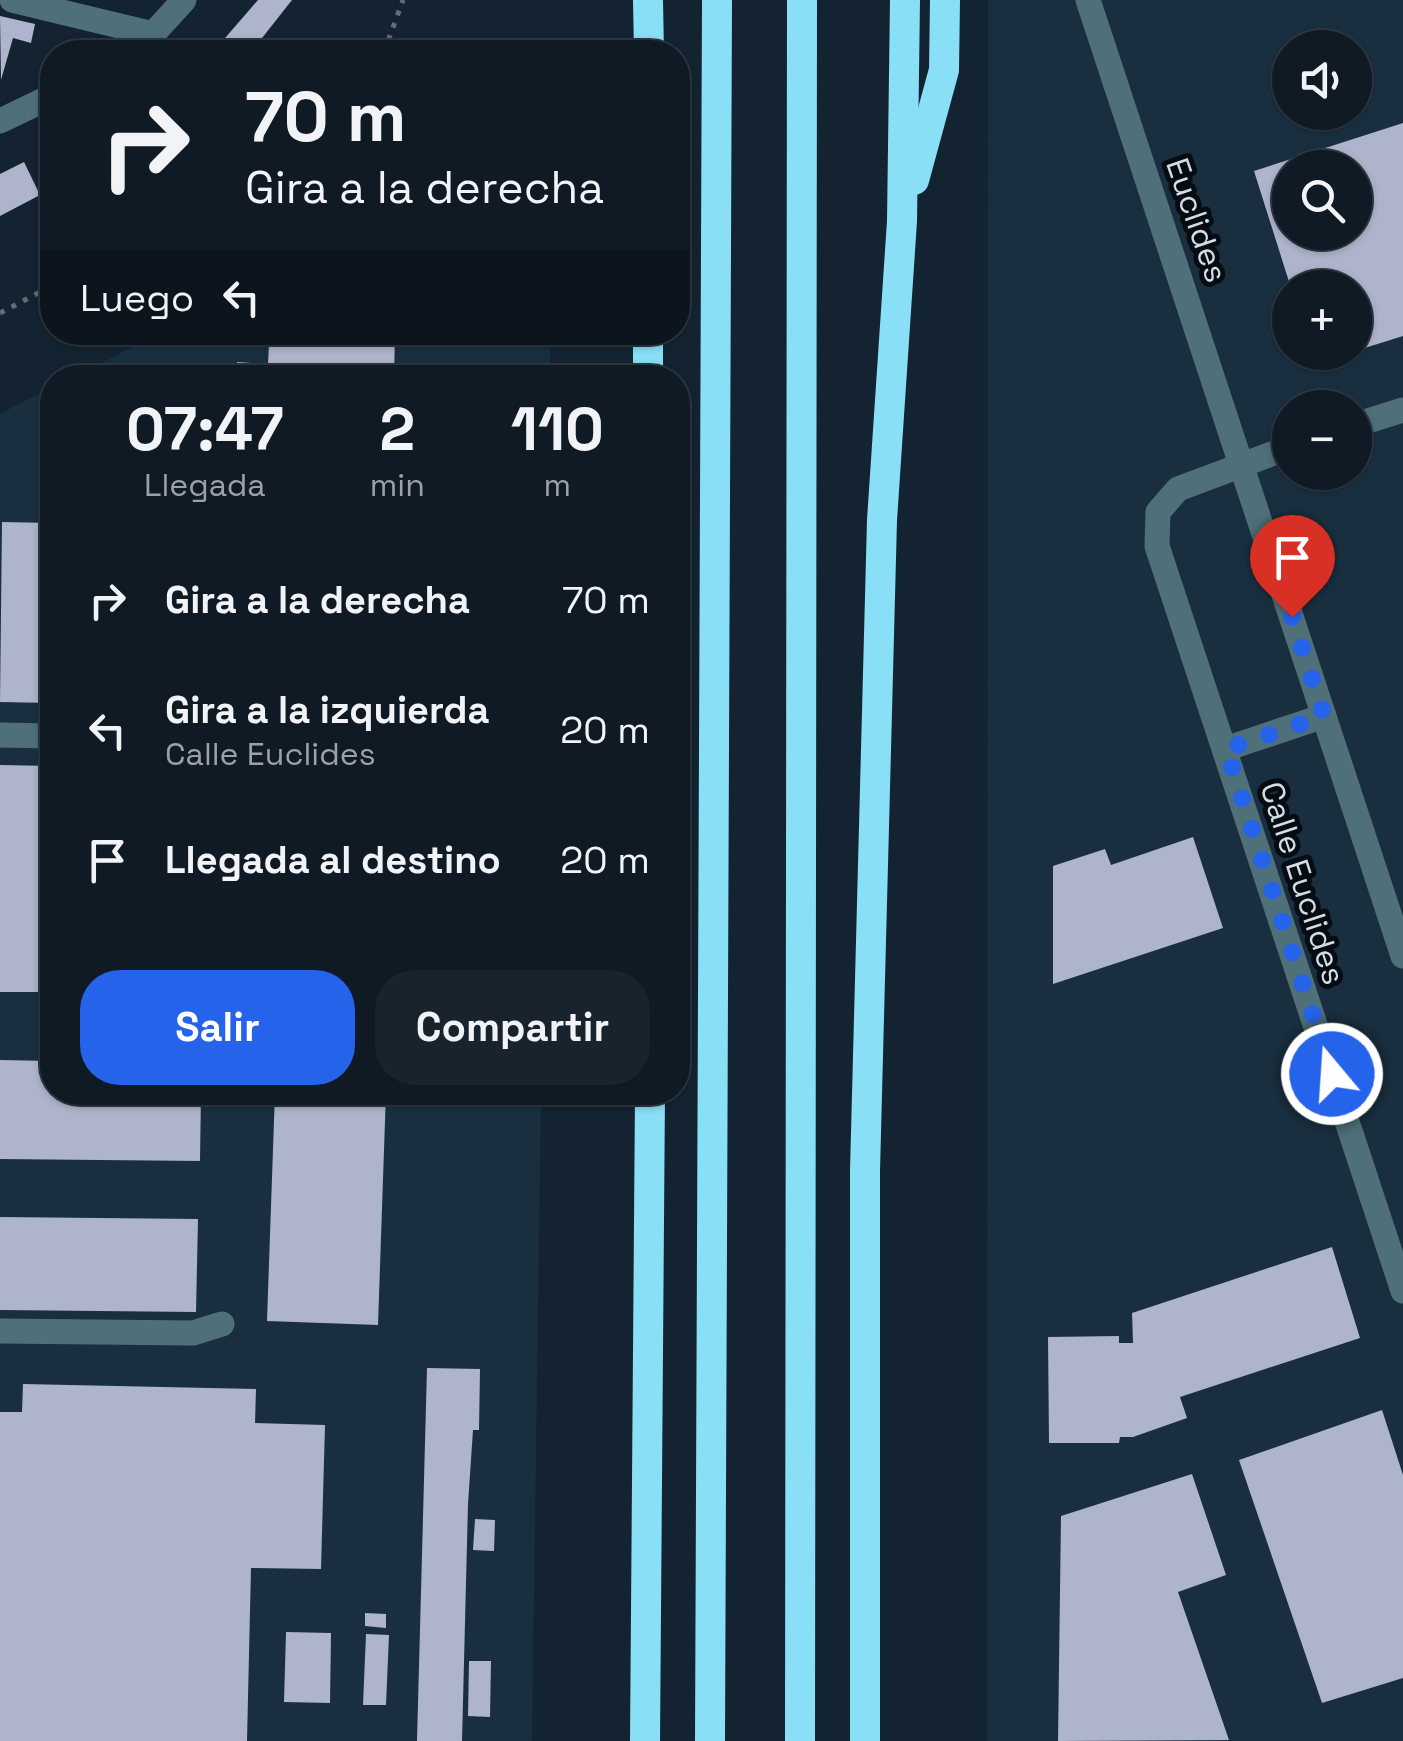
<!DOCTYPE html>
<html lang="es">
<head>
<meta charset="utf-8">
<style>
	:root { --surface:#0f1a25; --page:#18232d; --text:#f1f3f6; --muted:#9ba1a7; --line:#2f3842; --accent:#2563eb }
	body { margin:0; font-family:"Space Grotesk",sans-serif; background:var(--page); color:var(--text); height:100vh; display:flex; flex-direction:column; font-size:38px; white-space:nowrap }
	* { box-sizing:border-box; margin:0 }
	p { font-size:32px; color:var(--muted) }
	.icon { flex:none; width:55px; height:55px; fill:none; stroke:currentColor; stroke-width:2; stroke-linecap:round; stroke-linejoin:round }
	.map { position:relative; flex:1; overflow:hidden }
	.side { position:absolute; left:40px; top:365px; width:650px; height:740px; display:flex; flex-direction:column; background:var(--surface); border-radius:40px; box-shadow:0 2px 8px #0004,0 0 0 2px var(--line) }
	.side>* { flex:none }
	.hud { position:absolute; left:40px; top:40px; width:650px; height:305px; border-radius:40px; box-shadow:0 2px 8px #0004,0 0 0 2px var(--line); background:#0f1a25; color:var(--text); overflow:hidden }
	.buttons { position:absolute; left:1272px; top:30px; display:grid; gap:20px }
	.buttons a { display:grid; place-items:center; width:100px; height:100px; border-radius:50%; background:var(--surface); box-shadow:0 2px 8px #0004,0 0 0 2px var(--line); font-size:50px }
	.pin { position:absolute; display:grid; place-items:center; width:85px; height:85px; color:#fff; margin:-102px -42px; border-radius:50% 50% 50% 0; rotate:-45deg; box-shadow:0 0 10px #0007 }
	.pin .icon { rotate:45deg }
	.me { position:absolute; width:110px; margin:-55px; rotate:342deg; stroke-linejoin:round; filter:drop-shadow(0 0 8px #0008) }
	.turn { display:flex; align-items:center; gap:35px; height:210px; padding:0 40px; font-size:45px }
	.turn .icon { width:130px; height:130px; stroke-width:2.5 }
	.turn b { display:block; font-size:70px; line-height:85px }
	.then { display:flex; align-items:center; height:95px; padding:0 40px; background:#0003; gap:20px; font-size:38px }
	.eta { display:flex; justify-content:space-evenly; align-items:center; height:170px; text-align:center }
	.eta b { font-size:60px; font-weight:800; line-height:70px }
	.button { display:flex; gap:20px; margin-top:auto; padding:20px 40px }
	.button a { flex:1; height:115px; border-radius:40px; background:var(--accent); color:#fff; font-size:40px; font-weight:800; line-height:115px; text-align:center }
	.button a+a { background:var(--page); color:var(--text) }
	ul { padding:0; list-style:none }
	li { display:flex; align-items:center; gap:30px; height:130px; padding:0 40px }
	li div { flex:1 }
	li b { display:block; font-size:38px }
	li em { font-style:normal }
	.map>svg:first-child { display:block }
</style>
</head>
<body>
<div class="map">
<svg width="1403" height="1741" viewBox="0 0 1403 1741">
	<rect width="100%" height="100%" fill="#142331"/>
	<g fill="#192f40" fill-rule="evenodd">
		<path d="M 988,0 L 1403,0 L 1403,1741 L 987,1741 ZM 1290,48 L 1355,48 L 1355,112 L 1290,112 ZM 1290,168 L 1355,168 L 1355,232 L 1290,232 ZM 1290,288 L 1355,288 L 1355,352 L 1290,352 ZM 1290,408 L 1355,408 L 1355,472 L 1290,472 Z"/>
		<path d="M 160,333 L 550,333 L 550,377 L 72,378 Z"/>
		<path d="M 52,387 L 52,1092 L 541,1093 L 532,1741 L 0,1741 L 0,414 Z"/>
	</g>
	<g fill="#aeb4cb" fill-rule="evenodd">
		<path d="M 258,0 L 292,0 L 251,52 L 213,52 Z"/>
		<path d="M 0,16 L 35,24 L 31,43 L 13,38 L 1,80 Z"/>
		<path d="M 1403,123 L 1403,336 L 1355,351 L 1355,288 L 1291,288 L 1254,171 ZM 1290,168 L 1355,168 L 1355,232 L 1290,232 Z"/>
		<path d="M 24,162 L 40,195 L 0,216 L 0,174 Z"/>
		<path d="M 293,332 L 395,332 L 394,378 L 237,378 L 237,362 L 268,364 L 269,344 Z"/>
		<path d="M 1312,352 L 1349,352 L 1349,353 L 1316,364 Z"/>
		<path d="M 2,522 L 52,523 L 52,703 L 0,702 Z"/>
		<path d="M 0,765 L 52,766 L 52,992 L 0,992 Z"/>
		<path d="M 1193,837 L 1223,928 L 1053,984 L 1053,866 L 1105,849 L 1111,865 Z"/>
		<path d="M 0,1060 L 52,1061 L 52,1092 L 201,1092 L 200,1161 L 0,1159 Z"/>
		<path d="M 275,1092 L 386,1092 L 378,1325 L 267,1321 Z"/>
		<path d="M 0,1217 L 198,1219 L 196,1312 L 0,1310 Z"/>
		<path d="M 1332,1247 L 1360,1338 L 1180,1397 L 1187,1418 L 1133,1437 L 1120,1437 L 1119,1443 L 1049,1443 L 1048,1337 L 1119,1336 L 1119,1343 L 1133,1343 L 1132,1313 Z"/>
		<path d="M 427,1368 L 480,1369 L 479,1430 L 473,1430 L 468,1504 L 462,1741 L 417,1741 Z"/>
		<path d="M 23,1384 L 256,1389 L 255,1423 L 325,1425 L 321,1569 L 251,1568 L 247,1741 L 0,1741 L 0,1412 L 22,1412 Z"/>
		<path d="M 1382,1410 L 1403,1475 L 1403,1678 L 1322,1703 L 1239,1460 Z"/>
		<path d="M 1192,1474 L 1226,1575 L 1178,1592 L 1229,1740 L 1058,1741 L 1061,1516 Z"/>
		<path d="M 475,1519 L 495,1520 L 494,1551 L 473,1550 Z"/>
		<path d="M 365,1613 L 386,1614 L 386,1628 L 365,1626 Z"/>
		<path d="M 286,1632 L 331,1633 L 330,1703 L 284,1702 Z"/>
		<path d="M 366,1634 L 389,1635 L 386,1705 L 363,1705 Z"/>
		<path d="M 469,1661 L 491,1661 L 490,1717 L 468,1716 Z"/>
	</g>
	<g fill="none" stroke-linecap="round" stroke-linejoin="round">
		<g stroke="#5f6d79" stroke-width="5" stroke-dasharray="5 8" stroke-linecap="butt">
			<path d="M 384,52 L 403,0"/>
			<path d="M 0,313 L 52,286"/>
		</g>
		<g stroke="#4f7079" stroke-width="25">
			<path d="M 12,0 L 153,34"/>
			<path d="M 1088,0 L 1403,956"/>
			<path d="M 128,52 L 153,34 L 184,0"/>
			<path d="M 0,121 L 52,96"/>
			<path d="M 1355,425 L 1403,410"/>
			<path d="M 1290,447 L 1178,489 L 1158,512 L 1157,546 L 1403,1291"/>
			<path d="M 0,735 L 52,736"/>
			<path d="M 1225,749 L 1324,716"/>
			<path d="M 0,1331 L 193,1333 L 222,1324"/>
		</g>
		<g stroke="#88dff6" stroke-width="30">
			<path d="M 648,0 L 649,52"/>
			<path d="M 914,180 L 944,70 L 945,0"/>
			<path d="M 648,332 L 648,378"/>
			<path d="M 645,1741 L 650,1092"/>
			<path d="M 710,1741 L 717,0"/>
			<path d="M 800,1741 L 802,0"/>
			<path d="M 865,1741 L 865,1171 L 882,520 L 902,221 L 905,0"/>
		</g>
	</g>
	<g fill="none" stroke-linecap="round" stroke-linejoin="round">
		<path stroke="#2563eb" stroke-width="18" stroke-dasharray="0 32.4" d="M 1292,617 L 1324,716 L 1226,749 L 1332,1074"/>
	</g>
	<g text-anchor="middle" stroke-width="10" stroke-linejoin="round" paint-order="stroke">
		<g font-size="32" fill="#d3dde6" stroke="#060c12">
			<text transform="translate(1197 220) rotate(71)" y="11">Euclides</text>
			<text transform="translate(1303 883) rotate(72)" y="11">Calle Euclides</text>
		</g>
	</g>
</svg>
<div class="buttons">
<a><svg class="icon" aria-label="sound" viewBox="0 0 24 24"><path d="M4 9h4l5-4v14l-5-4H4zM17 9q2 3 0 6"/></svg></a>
<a><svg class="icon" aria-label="search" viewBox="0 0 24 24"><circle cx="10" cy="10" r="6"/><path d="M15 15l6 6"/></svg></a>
<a>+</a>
<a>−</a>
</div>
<div class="pin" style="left:1292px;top:617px;background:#d93025"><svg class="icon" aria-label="arrive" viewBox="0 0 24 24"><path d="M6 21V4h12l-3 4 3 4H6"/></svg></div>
<svg class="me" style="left:1332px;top:1074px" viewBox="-20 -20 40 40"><circle r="17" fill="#2563eb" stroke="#fff" stroke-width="3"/><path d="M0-11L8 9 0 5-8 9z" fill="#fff"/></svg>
<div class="hud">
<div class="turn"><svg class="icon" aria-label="right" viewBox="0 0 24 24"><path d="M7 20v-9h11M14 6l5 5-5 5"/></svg><div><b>70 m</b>Gira a la derecha</div></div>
<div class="then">Luego<svg class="icon" aria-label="left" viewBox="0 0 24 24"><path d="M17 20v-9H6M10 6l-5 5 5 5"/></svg></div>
</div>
<section class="side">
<div class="eta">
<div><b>07:47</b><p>Llegada</p></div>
<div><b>2</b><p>min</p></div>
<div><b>110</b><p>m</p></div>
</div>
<ul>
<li><svg class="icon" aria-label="right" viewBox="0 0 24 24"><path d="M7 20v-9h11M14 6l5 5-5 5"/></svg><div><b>Gira a la derecha</b></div><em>70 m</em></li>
<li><svg class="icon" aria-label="left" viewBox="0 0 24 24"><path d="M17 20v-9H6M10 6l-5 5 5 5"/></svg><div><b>Gira a la izquierda</b><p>Calle Euclides</p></div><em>20 m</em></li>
<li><svg class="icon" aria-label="arrive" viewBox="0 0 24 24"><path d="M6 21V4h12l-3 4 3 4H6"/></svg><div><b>Llegada al destino</b></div><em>20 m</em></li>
</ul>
<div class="button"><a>Salir</a><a>Compartir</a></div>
</section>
</div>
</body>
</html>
